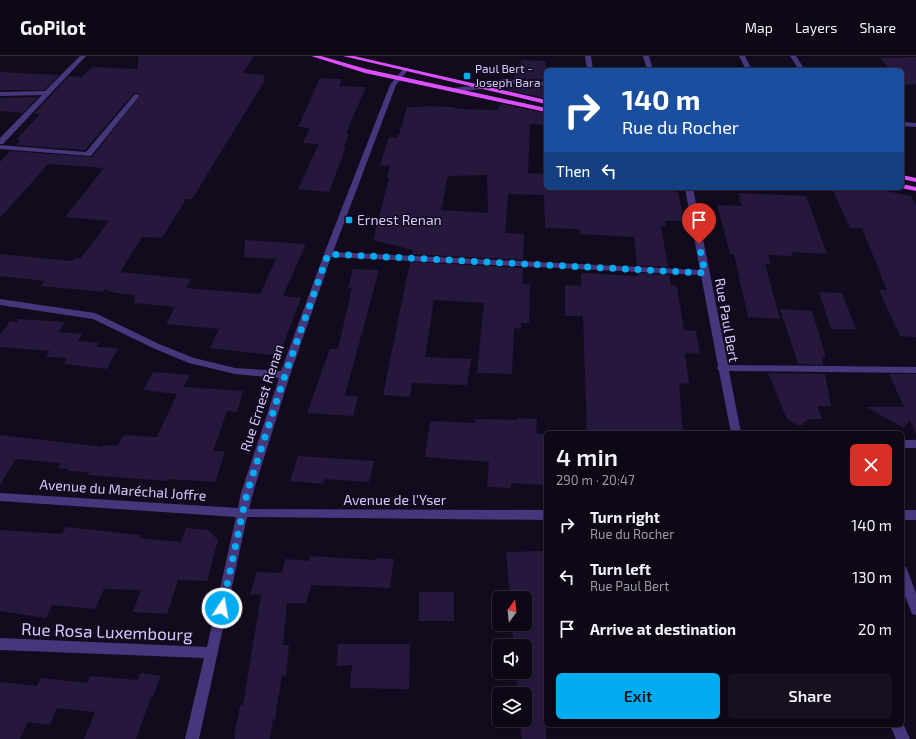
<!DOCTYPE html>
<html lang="en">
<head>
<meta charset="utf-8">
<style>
	:root { --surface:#0e0816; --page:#17111f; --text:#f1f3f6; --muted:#9b9aa1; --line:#2e2935; --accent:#01acf1 }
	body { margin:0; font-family:"Exo 2",sans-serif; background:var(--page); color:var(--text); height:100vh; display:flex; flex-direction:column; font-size:15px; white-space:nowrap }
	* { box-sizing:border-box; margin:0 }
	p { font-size:13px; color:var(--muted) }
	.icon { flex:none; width:22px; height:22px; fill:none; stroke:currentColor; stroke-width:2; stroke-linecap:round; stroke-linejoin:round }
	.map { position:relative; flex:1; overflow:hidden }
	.panel { position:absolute; left:544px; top:375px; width:360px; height:296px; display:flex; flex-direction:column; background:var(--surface); border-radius:6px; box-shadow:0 1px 3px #0004,0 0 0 1px var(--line) }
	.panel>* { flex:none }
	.guide { position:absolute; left:544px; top:12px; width:360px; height:122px; border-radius:6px; box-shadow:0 1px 3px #0004,0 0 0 1px var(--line); background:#1a4fa0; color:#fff; overflow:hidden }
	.needle { width:26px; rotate:15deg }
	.controls { position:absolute; left:492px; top:535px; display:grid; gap:8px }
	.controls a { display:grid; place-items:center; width:40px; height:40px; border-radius:6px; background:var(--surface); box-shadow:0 1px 3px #0004,0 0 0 1px var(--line); font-size:20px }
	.pin { position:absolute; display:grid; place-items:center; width:34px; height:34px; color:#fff; margin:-41px -17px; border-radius:50% 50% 50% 0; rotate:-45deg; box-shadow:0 0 4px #0007 }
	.pin .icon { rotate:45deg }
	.me { position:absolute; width:44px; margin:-22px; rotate:12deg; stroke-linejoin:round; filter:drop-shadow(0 0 3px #0008) }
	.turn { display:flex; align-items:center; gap:14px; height:84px; padding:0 12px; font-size:18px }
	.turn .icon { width:52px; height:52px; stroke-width:2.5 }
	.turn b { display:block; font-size:28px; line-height:34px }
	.then { display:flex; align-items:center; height:38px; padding:0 12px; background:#0003; gap:8px; font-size:15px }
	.round { display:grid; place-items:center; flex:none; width:42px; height:42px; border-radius:6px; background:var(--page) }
	.head { display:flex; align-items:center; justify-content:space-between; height:68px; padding:0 12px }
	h1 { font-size:24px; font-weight:600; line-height:30px }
	.cta { display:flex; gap:8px; margin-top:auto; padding:8px 12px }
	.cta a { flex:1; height:46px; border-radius:6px; background:var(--accent); color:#111; font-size:16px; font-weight:600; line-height:46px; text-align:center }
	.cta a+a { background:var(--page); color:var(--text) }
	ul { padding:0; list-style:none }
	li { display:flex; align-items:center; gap:12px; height:52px; padding:0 12px }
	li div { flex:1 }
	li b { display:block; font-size:15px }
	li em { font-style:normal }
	header { display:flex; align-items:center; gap:24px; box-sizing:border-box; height:56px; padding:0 20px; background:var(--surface); border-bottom:1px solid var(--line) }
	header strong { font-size:19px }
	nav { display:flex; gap:22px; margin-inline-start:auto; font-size:14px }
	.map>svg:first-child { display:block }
</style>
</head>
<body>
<header>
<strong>GoPilot</strong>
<nav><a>Map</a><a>Layers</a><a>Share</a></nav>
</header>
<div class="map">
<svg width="916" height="683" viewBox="0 0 916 683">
	<rect width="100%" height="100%" fill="#120b1d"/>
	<g fill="#26183d" fill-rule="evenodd">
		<path d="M 138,0 L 254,0 L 243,17 L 265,19 L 263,24 L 265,24 L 192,143 L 186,143 L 162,182 L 142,181 L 120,216 L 191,223 L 186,232 L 260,238 L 276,203 L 244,201 L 245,184 L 306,188 L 283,240 L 301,242 L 279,300 L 210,292 L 219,273 L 166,268 L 175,251 L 134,247 L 135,239 L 115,237 L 105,233 L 103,236 L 41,230 L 45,225 L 0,220 L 0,198 L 72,205 L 75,202 L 81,202 L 109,165 L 65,161 L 104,112 L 48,108 L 0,162 L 0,106 L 10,95 L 92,101 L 141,38 L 134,37 L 85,94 L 16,89 L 20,84 L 16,84 L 40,58 L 34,58 L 69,20 L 82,21 L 92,11 L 138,13 Z"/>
		<path d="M 916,1 L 916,28 L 902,29 L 902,14 L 890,14 L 880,2 Z"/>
		<path d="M 522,4 L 546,5 L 546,24 L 513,22 Z"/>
		<path d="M 0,16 L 59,19 L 44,34 L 0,34 Z"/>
		<path d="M 320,22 L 342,23 L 339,30 L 366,31 L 346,77 L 349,77 L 344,90 L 346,90 L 329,136 L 298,133 L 319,88 L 303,87 L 310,72 L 298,71 Z"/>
		<path d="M 510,29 L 546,31 L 546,42 L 508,34 Z"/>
		<path d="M 0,41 L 0,42 L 38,41 L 23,57 L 0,55 Z"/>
		<path d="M 501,48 L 546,57 L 546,69 L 530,68 L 528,117 L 546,118 L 546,132 L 592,132 L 592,134 L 630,134 L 630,132 L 673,132 L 673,135 L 678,136 L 684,165 L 665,165 L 666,170 L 661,170 L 668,211 L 637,209 L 634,181 L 580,178 L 580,173 L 545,172 L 544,139 L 508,138 L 505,177 L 524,178 L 523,204 L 412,198 L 413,194 L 373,184 L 389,122 L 387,122 L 390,110 L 380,109 L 389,81 L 397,82 L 397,79 L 399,79 L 407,51 L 422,51 L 423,50 L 451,51 L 459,53 L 497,54 ZM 487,119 L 488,157 L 441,154 L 448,120 Z"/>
		<path d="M 832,132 L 872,132 L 911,140 L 916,149 L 916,281 L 900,280 L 879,234 L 887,234 L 862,172 L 850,172 Z"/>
		<path d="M 738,137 L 806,140 L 827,198 L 791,196 L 793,200 L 768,199 L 771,209 L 765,208 L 780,263 L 748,261 L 734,198 L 730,198 L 717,149 L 742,150 Z"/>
		<path d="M 410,206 L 523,212 L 522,228 L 530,228 L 529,267 L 521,267 L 521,273 L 514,272 L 512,318 L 477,317 L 484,247 L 434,244 L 425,301 L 471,303 L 467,329 L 412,327 L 410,341 L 383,339 Z"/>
		<path d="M 353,213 L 379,214 L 345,339 L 358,341 L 353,360 L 307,357 L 330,293 L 338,293 L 352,232 L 348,232 Z"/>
		<path d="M 581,217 L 638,220 L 638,217 L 669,219 L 671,229 L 677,230 L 684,274 L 696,275 L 700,298 L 685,297 L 689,328 L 679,327 L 683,377 L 587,377 L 583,260 L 565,260 L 565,229 L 581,230 Z"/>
		<path d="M 819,236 L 842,237 L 856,273 L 831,273 Z"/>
		<path d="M 780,253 L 812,255 L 826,301 L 822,301 L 823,309 L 798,308 Z"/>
		<path d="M 18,263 L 65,266 L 58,276 L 82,278 L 78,285 L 99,287 L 96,291 L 118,292 L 107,313 L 64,308 L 67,302 L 46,301 L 50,295 L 0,291 L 0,279 L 10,265 L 17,266 Z"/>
		<path d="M 153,316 L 190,319 L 183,331 L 243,335 L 237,356 L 227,355 L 213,395 L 225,395 L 215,426 L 167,423 L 167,425 L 88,419 L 89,416 L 68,415 L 68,413 L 58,412 L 61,407 L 16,403 L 0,429 L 0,379 L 103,391 L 103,389 L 118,390 L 123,379 L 157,381 L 177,338 L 143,334 Z"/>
		<path d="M 768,317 L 825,318 L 831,350 L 817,350 L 822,363 L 808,363 L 800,370 L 787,363 Z"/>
		<path d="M 889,318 L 916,318 L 916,378 L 910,364 L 904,372 L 866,351 L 904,351 Z"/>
		<path d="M 517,362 L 537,363 L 536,377 L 546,378 L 546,429 L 511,427 L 511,432 L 487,431 L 489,406 L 425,401 L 430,365 L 475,367 L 475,363 L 517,364 Z"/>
		<path d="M 298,400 L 374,405 L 369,426 L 325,423 L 323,428 L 290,425 Z"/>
		<path d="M 66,471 L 141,479 L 139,482 L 181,486 L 186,472 L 208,474 L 218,484 L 207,525 L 178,524 L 167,558 L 133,556 L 141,534 L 104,533 L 95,553 L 52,549 L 46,562 L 0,555 L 0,474 L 62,478 Z"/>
		<path d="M 546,495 L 546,683 L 522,683 L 520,664 L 525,664 L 525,638 L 518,638 L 516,616 L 525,616 L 525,590 L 514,590 L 512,568 L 525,568 L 525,542 L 510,542 L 506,496 Z"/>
		<path d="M 310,500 L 375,504 L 376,502 L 394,503 L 390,532 L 311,529 L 306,547 L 287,547 L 283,589 L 289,589 L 286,619 L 282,620 L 275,663 L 273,663 L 270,683 L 235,683 L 235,681 L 234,681 L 240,650 L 243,649 L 261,539 L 250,538 L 257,516 L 282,517 L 285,503 L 309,505 Z"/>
		<rect x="419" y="536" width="35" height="29"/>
		<path d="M 338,588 L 410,588 L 409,633 L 350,632 L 352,609 L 337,610 Z"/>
		<path d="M 141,617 L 161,620 L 153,641 L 151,641 L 136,683 L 84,683 L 95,656 L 57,652 L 50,669 L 28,666 L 20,683 L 0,683 L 0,626 L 37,630 L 41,622 L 87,627 L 90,620 L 137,624 Z"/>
	</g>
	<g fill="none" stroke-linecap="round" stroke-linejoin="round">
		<g fill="#46367c" fill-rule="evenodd">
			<path d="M 80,0 L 86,0 L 3,88 L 0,88 L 0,82 L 42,39 L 0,40 L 0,36 L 45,35 Z"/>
			<path d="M 585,0 L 591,0 L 593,14 L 587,14 Z"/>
			<path d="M 643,0 L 649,0 L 653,14 L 647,14 Z"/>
			<path d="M 739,0 L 745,0 L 752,14 L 746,14 Z"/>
			<path d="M 790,0 L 796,0 L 805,14 L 799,14 Z"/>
			<path d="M 403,13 L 408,14 L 396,29 L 333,196 L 700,214 L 685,132 L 693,132 L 728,309 L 916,311 L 916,317 L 729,315 L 741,377 L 731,377 L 719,315 L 717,312 L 718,310 L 701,219 L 331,201 L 290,319 L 253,437 L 249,453 L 546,454 L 546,464 L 247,461 L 199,683 L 185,683 L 204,602 L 0,594 L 0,582 L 207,591 L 236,461 L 0,445 L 0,437 L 238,452 L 241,437 L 279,322 L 235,318 L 189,307 L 153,292 L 93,263 L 0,249 L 0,243 L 95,257 L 159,288 L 194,302 L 235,312 L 281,315 L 324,198 L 390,29 Z"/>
			<path d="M 504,23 L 546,26 L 546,30 L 504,27 L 482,33 L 453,36 L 450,34 L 453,32 L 482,29 Z"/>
			<path d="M 135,38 L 140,39 L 91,100 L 0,93 L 0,89 L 86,96 Z"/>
			<path d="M 902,66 L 916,67 L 916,71 L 902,70 Z"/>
			<rect x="902" y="384" width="14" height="8"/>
			<rect x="902" y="454" width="14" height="10"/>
			<path d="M 902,510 L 906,511 L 916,537 L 916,559 L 912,558 L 902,532 Z"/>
			<path d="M 902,665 L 910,683 L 896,683 L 890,669 L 902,669 Z"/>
		</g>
		<g fill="#dd4ffe" fill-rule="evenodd">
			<path d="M 311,0 L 321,0 L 366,13 L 546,52 L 546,56 L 365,17 Z"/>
			<path d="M 343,0 L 354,0 L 546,44 L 546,48 Z"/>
			<path d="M 902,119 L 916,122 L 916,126 L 902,123 Z"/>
			<path d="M 902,128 L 916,131 L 916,135 L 901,132 Z"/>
		</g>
	</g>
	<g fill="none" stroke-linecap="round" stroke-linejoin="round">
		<path stroke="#01acf1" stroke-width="7" stroke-dasharray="0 12.6" d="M 222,552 L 247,437 L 285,319 L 328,198 L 705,217 L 699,188"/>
	</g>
	<g fill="#01acf1" stroke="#120b1d" stroke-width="1.5">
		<rect x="463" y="16" width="8" height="8" rx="2"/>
		<rect x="345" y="160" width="8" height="8" rx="2"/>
	</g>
	<g text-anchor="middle" stroke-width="3" stroke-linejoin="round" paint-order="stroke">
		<g font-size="12" fill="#d8c7ff" stroke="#120b1d" text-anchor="start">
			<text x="475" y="17">Paul Bert -<tspan x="475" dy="14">Joseph Bara</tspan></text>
		</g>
		<g font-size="14" fill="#d8c7ff" stroke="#120b1d" text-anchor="start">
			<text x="357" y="169">Ernest Renan</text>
		</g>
		<g font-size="14" fill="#d8c7ff" stroke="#120b1d">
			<text transform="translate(727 264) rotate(80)" y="5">Rue Paul Bert</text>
			<text transform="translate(262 342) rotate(-72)" y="5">Rue Ernest Renan</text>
			<text transform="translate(123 434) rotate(4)" y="5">Avenue du Maréchal Joffre</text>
			<text x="395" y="449">Avenue de l'Yser</text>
		</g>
		<g font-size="17" fill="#d8c7ff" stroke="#120b1d">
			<text transform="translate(107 576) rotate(2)" y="6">Rue Rosa Luxembourg</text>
		</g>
	</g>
</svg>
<div class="controls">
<a><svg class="needle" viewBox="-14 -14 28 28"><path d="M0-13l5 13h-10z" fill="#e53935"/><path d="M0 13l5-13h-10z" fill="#9b9aa1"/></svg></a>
<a><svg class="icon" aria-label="sound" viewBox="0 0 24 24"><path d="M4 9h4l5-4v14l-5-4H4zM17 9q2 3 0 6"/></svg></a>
<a><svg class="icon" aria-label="layers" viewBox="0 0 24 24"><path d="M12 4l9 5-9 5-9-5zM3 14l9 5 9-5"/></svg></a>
</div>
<div class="pin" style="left:699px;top:188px;background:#d93025"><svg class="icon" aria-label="arrive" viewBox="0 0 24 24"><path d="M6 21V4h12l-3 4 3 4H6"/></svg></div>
<svg class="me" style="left:222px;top:552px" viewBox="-20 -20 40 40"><circle r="17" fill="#01acf1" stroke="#fff" stroke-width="3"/><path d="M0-11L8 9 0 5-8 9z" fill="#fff"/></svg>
<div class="guide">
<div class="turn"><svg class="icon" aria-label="right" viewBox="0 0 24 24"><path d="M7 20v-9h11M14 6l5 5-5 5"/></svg><div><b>140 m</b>Rue du Rocher</div></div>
<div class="then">Then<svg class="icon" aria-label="left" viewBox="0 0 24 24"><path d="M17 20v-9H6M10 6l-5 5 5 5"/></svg></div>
</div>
<section class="panel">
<div class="head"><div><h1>4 min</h1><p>290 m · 20:47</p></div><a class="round" style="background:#d93025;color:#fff"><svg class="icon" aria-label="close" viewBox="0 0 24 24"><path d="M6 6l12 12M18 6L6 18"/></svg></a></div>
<ul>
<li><svg class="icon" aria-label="right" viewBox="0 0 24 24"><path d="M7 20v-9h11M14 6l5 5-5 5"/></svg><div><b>Turn right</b><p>Rue du Rocher</p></div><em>140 m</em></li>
<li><svg class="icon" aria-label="left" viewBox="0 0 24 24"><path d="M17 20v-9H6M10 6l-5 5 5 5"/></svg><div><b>Turn left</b><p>Rue Paul Bert</p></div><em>130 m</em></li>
<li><svg class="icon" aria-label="arrive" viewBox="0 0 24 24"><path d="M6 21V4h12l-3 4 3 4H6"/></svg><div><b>Arrive at destination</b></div><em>20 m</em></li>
</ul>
<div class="cta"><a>Exit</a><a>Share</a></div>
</section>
</div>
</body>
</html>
